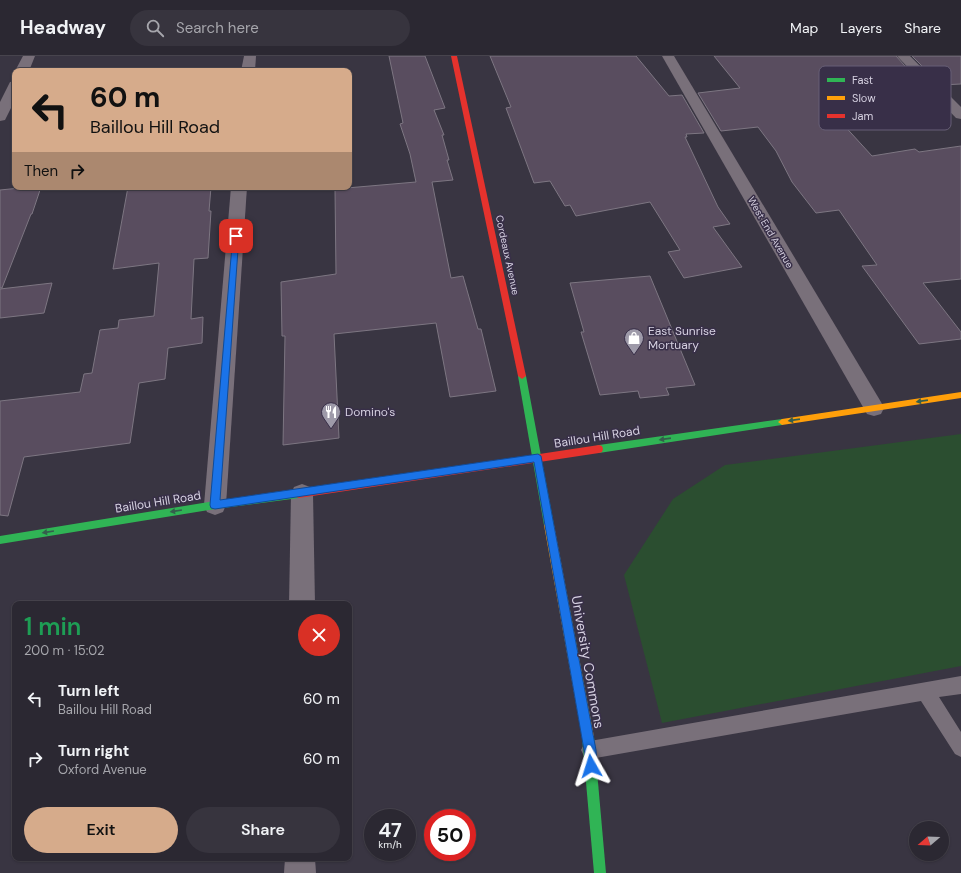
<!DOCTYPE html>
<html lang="en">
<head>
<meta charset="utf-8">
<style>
	:root { --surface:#2b2832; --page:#37343e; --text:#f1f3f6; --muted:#a6a6ac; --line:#47444d; --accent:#d6ab8b }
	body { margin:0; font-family:"DM Sans",sans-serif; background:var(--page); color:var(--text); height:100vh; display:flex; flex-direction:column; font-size:15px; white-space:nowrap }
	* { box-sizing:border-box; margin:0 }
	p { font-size:13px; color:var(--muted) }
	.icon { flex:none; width:22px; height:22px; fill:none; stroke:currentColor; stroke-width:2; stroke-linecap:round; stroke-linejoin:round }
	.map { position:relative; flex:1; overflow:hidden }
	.drawer { position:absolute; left:12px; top:545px; width:340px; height:260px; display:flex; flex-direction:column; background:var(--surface); border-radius:8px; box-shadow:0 1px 3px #0004,0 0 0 1px var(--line) }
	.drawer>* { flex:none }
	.banner { position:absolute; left:12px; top:12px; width:340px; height:122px; border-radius:8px; box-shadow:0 1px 3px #0004,0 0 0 1px var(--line); background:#d6ab8b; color:#111; overflow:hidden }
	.needle { width:26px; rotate:251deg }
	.controls { position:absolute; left:909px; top:765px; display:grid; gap:8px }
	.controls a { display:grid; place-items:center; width:40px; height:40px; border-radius:50%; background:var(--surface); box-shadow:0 1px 3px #0004,0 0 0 1px var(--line); font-size:20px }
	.speed { position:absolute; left:364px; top:753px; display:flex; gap:8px; font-size:20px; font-weight:700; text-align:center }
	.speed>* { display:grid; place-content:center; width:52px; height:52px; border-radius:50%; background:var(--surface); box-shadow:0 1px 3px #0004,0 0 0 1px var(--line); line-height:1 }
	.speed small { font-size:10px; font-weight:400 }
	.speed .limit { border:6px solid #d22; background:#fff; color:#111 }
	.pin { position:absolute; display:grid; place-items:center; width:34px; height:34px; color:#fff; margin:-17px; border-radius:8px; box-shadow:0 2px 6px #0006 }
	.me { position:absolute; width:44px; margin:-22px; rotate:354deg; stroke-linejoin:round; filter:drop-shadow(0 0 3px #0008) }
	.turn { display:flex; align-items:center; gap:14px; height:84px; padding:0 12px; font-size:18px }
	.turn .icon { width:52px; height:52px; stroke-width:2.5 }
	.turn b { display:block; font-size:28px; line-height:34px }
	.then { display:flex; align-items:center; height:38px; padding:0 12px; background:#0003; gap:8px; font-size:15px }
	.round { display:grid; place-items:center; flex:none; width:42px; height:42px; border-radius:21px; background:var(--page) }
	.headline { display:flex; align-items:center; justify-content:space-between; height:68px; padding:0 12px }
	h1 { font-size:24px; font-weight:600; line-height:30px; color:#1e9e55 }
	.action { display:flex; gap:8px; margin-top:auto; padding:8px 12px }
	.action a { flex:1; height:46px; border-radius:24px; background:var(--accent); color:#111; font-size:16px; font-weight:600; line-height:46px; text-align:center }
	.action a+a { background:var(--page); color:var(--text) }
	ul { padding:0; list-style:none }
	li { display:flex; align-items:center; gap:12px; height:60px; padding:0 12px }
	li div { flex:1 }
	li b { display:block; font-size:15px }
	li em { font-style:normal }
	header { display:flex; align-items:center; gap:24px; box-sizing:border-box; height:56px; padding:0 20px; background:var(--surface); border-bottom:1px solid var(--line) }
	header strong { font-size:19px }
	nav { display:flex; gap:22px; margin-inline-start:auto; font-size:14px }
	.search { width:280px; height:36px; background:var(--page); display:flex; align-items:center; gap:10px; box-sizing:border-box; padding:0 14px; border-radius:22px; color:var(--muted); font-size:15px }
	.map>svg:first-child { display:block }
</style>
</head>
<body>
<header>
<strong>Headway</strong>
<div class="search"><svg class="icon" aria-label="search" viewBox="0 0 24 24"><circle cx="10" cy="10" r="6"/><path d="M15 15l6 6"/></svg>Search here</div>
<nav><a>Map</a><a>Layers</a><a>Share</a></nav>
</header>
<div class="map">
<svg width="961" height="817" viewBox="0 0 961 817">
	<rect width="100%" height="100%" fill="#393542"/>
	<path fill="#2b4e30" d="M 961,378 L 961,610 L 662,667 L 624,519 L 673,443 L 725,409 Z"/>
	<g fill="#594d5f" stroke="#7d7682">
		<path d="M 389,0 L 425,0 L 445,52 L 434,54 L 444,79 L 442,79 L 449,104 L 447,104 L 453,124 L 432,126 L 451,222 L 463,220 L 478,273 L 481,273 L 496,335 L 450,341 L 436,267 L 334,278 L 339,382 L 283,389 L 285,280 L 282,280 L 281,226 L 336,218 L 335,133 L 416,126 L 410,98 L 400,68 L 403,67 Z"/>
		<path d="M 490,0 L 636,0 L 669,40 L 682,39 L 704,77 L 686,78 L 687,81 L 685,81 L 718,151 L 730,168 L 713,171 L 742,211 L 684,222 L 668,196 L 680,194 L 650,146 L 576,160 L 570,149 L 565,150 L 550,125 L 534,127 L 506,52 L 511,51 Z"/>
		<path d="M 714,0 L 896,0 L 923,30 L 896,32 L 910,44 L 830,54 L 872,100 L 915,93 L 919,96 L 961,90 L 961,223 L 923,227 L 961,276 L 961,283 L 919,288 L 862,210 L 877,209 L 839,154 L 816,157 L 792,126 L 776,95 L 758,71 L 721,75 L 698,37 L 740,32 Z"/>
		<path d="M 912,0 L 961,0 L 961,28 L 941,29 Z"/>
		<path d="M 30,131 L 41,131 L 32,158 L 31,158 L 2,232 L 0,232 L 0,134 Z"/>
		<path d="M 128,131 L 211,131 L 209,155 L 211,155 L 208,202 L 194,203 L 191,263 L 203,261 L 202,287 L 168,292 L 165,323 L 139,327 L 130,387 L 24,401 L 8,460 L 0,459 L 0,345 L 80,336 L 84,318 L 92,317 L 100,274 L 118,272 L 119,264 L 154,260 L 159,207 L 113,213 Z"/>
		<path d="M 650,220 L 695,329 L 666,332 L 669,339 L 640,342 L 638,335 L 600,339 L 581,276 L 584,276 L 570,227 Z"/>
		<path d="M 52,227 L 44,257 L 0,262 L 0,233 Z"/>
	</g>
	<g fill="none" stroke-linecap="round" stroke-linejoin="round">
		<path fill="#79707a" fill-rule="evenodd" d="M 961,620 L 961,638 L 939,641 L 961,676 L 961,701 L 955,698 L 921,645 L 590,703 L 584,700 L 581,694 L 584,688 L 590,685 Z"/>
		<g fill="#79707a" fill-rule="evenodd">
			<path d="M 23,0 L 35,0 L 29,15 L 15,15 Z"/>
			<path d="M 244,0 L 256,0 L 255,15 L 241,15 Z"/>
			<path d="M 662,0 L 674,0 L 881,346 L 884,352 L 881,358 L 874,360 L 867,358 Z"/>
			<path d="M 897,0 L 910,0 L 961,51 L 961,63 L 956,62 Z"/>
			<path d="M 15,25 L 15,44 L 5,64 L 0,65 L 0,46 L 10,26 Z"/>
			<path d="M 231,131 L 247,131 L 226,449 L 223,456 L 215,459 L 207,456 L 204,449 Z"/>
			<path d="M 302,428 L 310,431 L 313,438 L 315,548 L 289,548 L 291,438 L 294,431 Z"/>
			<path d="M 285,802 L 315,802 L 316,817 L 284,817 Z"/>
		</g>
		<g fill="#30b455" fill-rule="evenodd">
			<path d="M 522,317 L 526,320 L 554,469 L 552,472 L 549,473 L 546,472 L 544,469 L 518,320 Z"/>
			<path d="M 782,363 L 786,366 L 782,369 L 599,397 L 596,396 L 595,393 L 596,390 L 599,389 Z"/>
			<path d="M 299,434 L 302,435 L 304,438 L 302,441 L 299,442 L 215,453 L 0,488 L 0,480 L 215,445 Z"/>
			<path d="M 588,675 L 592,677 L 594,681 L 606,817 L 594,817 L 582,681 L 584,677 Z"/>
		</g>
		<g fill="#ff9f0a" fill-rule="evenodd">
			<path d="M 961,336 L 961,342 L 782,369 L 778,366 L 782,363 Z"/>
			<path d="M 549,465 L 552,466 L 554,469 L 594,681 L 592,685 L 588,687 L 584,685 L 582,681 L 544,469 L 546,466 Z"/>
		</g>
		<g fill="#e5322d" fill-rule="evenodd">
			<path d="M 451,0 L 457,0 L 526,320 L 522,323 L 518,320 Z"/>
			<path d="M 599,389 L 602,390 L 603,393 L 602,396 L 599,397 L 299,442 L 296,441 L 294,438 L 296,435 L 299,434 Z"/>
		</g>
	</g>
	<defs><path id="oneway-solid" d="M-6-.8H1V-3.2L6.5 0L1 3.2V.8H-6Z"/></defs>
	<g fill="#355e4d">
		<use href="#oneway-solid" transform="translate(922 345) rotate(172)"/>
		<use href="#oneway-solid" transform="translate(794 364) rotate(172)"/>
		<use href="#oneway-solid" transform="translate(665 383) rotate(172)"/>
		<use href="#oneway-solid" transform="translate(176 455) rotate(171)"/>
		<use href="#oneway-solid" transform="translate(48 476) rotate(171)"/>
	</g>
	<path fill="#1a73e8" stroke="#114b97" d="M 233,178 L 238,178 L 239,180 L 220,444 L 538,398 L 541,400 L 596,694 L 597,710 L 596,714 L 591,716 L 587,714 L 584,694 L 534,406 L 215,453 L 211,452 L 210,449 Z"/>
	<defs>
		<symbol id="shop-pin" viewBox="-11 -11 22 30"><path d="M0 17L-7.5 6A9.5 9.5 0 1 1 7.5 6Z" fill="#9e9aa9" stroke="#382f48"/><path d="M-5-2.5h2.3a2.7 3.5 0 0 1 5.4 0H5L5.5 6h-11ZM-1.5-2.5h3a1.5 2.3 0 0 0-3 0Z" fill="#fff"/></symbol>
		<symbol id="restaurant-pin" viewBox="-11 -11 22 30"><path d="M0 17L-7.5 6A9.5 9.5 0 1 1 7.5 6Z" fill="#9e9aa9" stroke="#382f48"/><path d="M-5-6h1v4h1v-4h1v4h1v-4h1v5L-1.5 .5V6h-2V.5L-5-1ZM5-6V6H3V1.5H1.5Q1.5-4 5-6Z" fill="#fff"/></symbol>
	</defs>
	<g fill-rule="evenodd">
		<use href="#shop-pin" x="623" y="271" width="22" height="30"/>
		<use href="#restaurant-pin" x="320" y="345" width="22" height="30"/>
	</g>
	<g text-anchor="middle" stroke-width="3" stroke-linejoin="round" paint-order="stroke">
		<g font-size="10" fill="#d5d0e0" stroke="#382f48">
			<text transform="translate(771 176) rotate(60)" y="4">West End Avenue</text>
			<text transform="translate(508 199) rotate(78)" y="4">Cordeaux Avenue</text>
		</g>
		<g font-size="12" fill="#d5d0e0" stroke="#382f48" text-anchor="start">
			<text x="648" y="279">East Sunrise<tspan x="648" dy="14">Mortuary</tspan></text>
			<text x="345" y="360">Domino's</text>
		</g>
		<g font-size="12" fill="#d5d0e0" stroke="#382f48">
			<text transform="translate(597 381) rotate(-9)" y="4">Baillou Hill Road</text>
			<text transform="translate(158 446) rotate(-9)" y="4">Baillou Hill Road</text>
		</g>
		<g font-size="14" fill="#d5d0e0" stroke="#382f48">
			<text transform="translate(588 606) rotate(80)" y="5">University Commons</text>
		</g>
	</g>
	<rect x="819" y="10" width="132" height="64" rx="6" fill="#382f48" stroke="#675f76" stroke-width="1"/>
	<rect x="827" y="22" width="18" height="4" fill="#30b455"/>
	<rect x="827" y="40" width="18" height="4" fill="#ff9f0a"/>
	<rect x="827" y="58" width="18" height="4" fill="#e5322d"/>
	<g font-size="11" fill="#d5d0e0">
		<text x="852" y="28">Fast</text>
		<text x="852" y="46">Slow</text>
		<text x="852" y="64">Jam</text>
	</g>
</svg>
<div class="controls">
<a><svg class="needle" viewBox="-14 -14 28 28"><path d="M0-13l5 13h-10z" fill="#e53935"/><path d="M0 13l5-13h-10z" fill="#a6a6ac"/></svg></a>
</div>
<div class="speed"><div>47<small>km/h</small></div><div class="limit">50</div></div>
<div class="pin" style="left:236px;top:180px;background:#d93025"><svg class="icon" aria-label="arrive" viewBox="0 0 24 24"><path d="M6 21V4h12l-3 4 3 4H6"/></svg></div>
<svg class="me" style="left:591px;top:710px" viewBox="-20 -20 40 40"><path d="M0-17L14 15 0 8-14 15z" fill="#1a73e8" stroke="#fff" stroke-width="4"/></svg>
<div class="banner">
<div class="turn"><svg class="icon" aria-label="left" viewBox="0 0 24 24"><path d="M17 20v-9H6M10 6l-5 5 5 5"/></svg><div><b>60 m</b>Baillou Hill Road</div></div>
<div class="then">Then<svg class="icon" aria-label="right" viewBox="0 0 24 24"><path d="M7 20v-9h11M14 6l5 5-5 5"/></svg></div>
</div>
<section class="drawer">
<div class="headline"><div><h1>1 min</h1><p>200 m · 15:02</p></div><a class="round" style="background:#d93025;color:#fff"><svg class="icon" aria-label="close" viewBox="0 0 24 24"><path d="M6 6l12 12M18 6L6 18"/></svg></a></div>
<ul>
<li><svg class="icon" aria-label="left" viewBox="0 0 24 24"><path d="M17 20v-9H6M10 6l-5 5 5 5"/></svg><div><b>Turn left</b><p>Baillou Hill Road</p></div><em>60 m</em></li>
<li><svg class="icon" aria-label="right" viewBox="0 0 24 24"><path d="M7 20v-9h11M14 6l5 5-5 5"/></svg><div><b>Turn right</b><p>Oxford Avenue</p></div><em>60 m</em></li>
</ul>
<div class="action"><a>Exit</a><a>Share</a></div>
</section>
</div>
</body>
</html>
